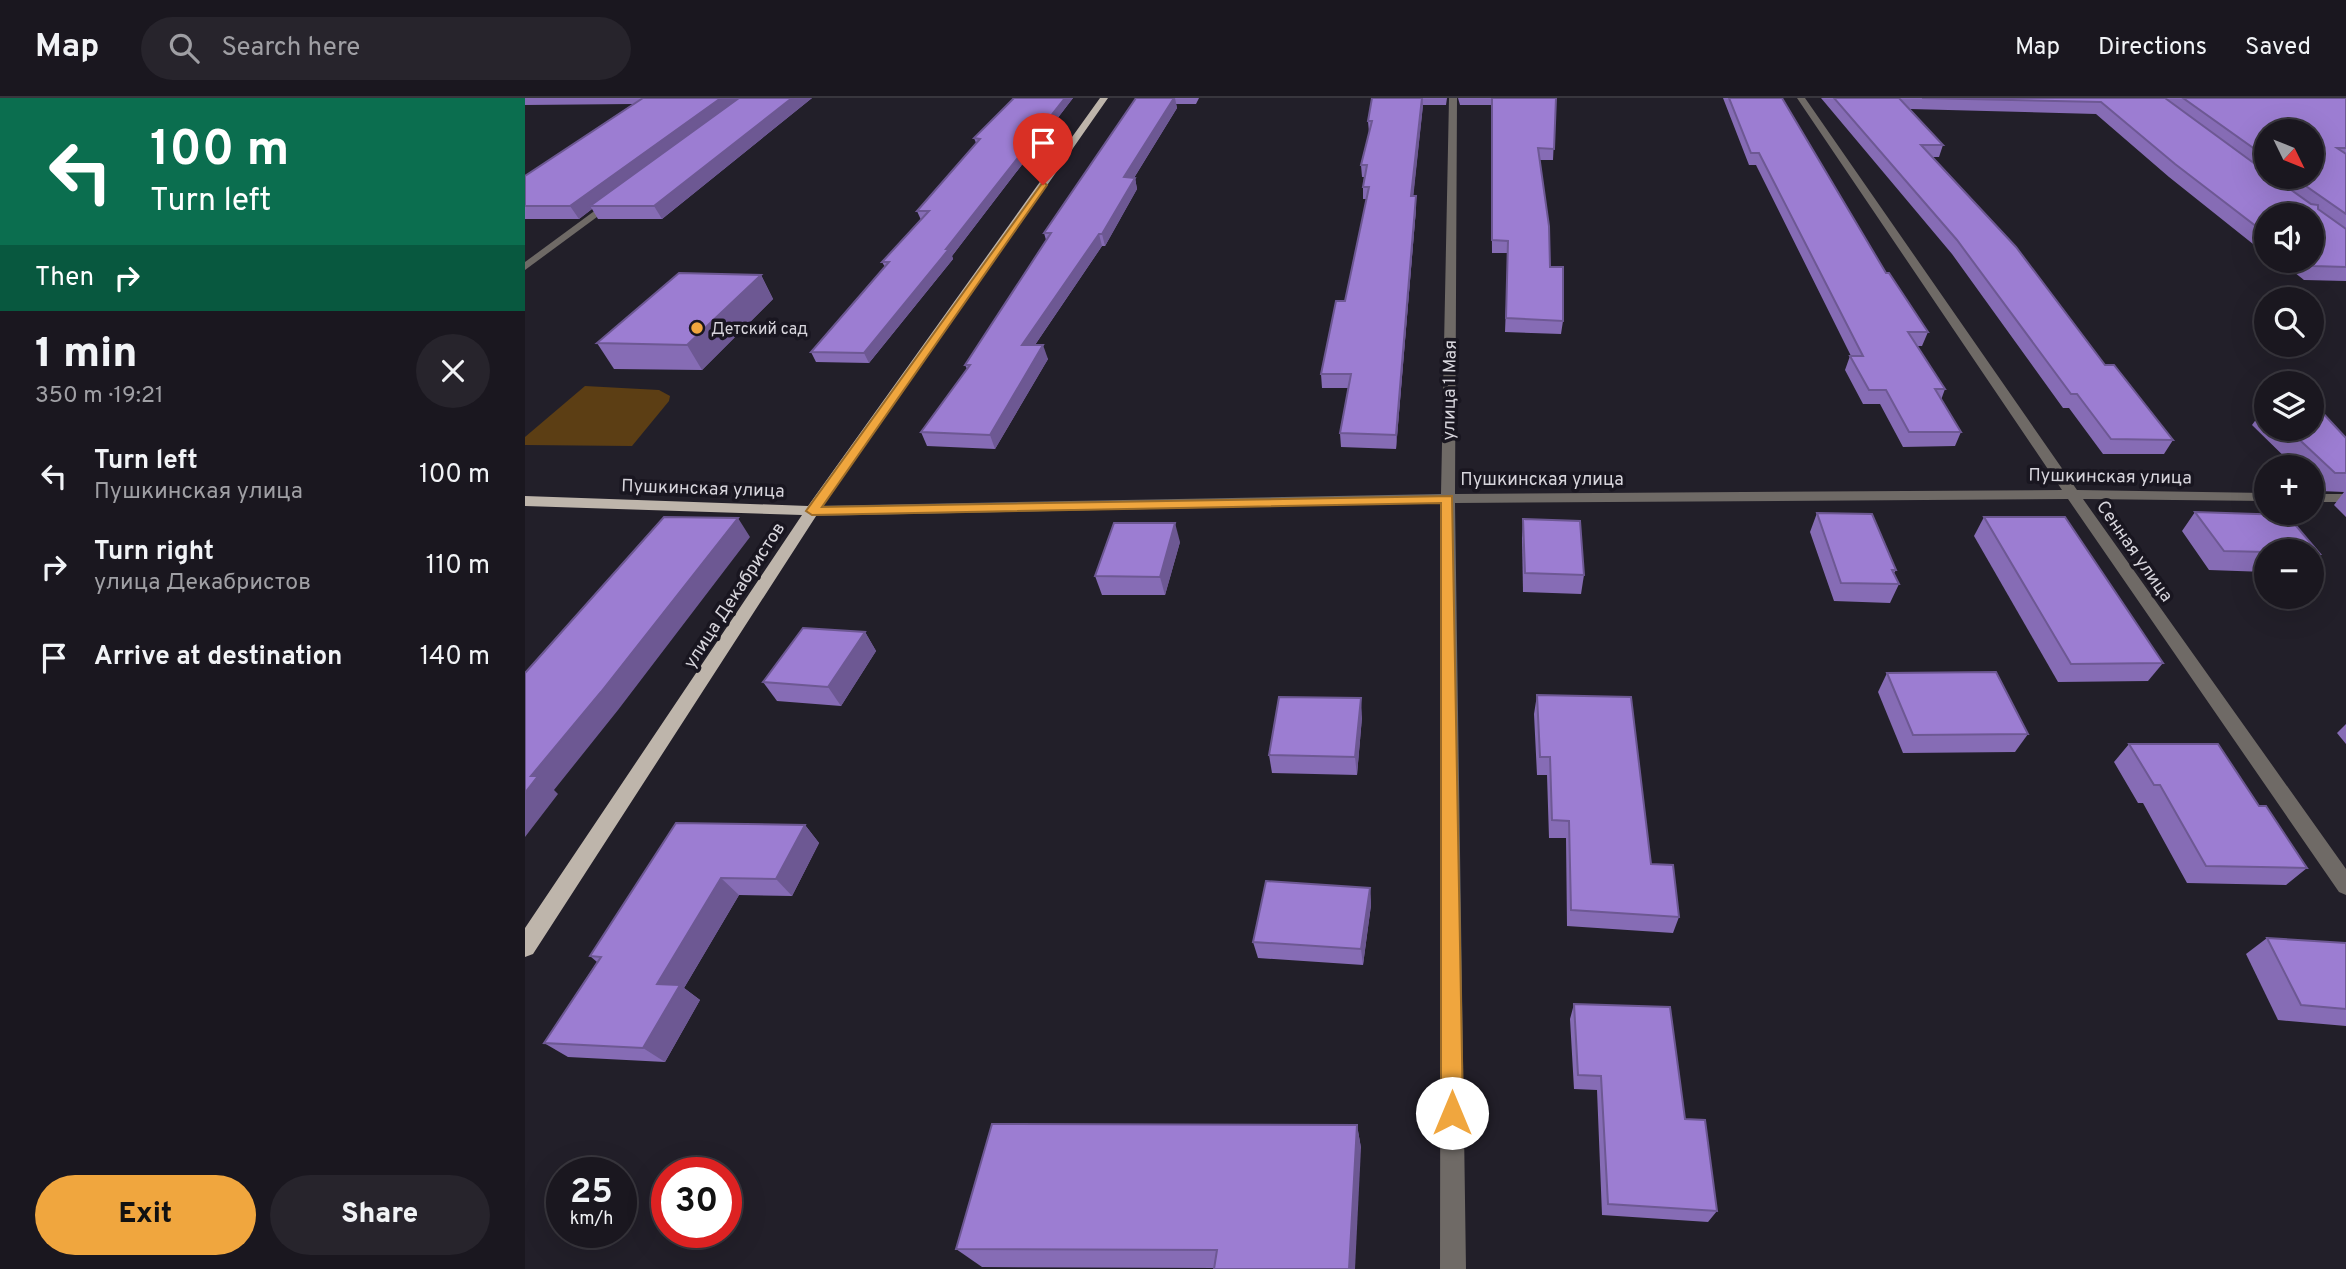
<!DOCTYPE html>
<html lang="en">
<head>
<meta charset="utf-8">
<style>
	:root { --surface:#1a171f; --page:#27242c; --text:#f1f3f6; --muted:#9f9fa4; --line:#38363d; --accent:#f0a63e }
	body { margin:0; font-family:Overpass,sans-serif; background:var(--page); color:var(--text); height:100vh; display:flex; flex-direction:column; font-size:26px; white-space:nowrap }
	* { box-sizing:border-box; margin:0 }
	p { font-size:23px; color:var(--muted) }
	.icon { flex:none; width:38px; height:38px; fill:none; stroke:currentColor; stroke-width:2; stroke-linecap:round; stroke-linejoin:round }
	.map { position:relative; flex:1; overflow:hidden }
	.sheet { display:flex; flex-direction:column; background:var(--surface); width:525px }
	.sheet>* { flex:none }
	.top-card { background:#0b6e4f; color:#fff; overflow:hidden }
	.needle { width:46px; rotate:133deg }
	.buttons { position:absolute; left:1729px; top:21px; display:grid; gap:14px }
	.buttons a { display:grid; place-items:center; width:70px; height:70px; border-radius:50%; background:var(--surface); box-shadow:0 7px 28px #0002,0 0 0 2px var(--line); font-size:35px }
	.speed { position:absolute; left:21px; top:1059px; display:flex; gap:14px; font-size:35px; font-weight:700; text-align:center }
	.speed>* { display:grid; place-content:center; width:91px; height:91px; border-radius:50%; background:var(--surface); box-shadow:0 7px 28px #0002,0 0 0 2px var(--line); line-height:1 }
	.speed small { font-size:18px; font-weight:400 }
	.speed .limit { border:10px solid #d22; background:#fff; color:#111 }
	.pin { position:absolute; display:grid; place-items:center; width:60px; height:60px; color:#fff; margin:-72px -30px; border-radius:50% 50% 50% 0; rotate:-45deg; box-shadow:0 0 7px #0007 }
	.pin .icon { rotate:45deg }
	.me { position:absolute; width:77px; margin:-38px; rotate:0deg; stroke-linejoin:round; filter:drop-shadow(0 0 5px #0008) }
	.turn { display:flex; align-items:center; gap:24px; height:147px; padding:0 35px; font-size:32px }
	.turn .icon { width:91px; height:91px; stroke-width:2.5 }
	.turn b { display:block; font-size:49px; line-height:60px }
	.then { display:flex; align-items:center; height:66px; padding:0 35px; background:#0003; gap:14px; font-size:26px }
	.round { display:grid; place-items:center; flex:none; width:74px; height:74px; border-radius:37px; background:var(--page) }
	.head { display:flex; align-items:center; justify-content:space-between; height:119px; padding:0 35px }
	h1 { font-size:42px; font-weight:800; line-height:52px }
	.action { display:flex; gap:14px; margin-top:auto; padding:14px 35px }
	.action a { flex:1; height:80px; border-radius:42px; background:var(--accent); color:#111; font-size:28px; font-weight:800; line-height:80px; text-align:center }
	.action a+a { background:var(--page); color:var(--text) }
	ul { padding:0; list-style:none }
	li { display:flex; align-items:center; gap:21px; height:91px; padding:0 35px }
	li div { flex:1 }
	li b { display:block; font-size:26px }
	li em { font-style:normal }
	header { display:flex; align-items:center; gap:42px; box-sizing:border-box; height:98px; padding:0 35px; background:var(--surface); border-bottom:2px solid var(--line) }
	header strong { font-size:33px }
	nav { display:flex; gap:38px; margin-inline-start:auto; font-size:24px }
	.search { width:490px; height:63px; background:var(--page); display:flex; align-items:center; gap:18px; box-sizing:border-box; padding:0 24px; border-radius:38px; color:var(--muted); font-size:26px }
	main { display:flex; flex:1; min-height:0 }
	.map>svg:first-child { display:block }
</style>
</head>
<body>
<header>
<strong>Map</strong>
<div class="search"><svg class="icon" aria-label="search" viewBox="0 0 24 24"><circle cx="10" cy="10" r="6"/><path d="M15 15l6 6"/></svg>Search here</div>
<nav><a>Map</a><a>Directions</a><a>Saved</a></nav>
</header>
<main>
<section class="sheet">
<div class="top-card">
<div class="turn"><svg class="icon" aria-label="left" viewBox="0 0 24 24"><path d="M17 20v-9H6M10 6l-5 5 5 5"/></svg><div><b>100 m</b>Turn left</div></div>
<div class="then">Then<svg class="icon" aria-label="right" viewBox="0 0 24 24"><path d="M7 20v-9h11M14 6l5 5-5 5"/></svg></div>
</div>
<div class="head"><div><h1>1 min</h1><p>350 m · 19:21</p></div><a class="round"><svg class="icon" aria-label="close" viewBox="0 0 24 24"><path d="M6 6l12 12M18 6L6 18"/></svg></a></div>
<ul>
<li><svg class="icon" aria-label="left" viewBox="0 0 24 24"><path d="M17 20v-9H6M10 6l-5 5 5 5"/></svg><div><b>Turn left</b><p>Пушкинская улица</p></div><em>100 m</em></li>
<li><svg class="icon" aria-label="right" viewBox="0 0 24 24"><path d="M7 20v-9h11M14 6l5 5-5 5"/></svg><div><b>Turn right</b><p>улица Декабристов</p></div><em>110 m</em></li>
<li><svg class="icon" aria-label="arrive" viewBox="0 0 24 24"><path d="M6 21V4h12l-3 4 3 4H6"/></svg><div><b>Arrive at destination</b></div><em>140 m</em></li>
</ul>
<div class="action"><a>Exit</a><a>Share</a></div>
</section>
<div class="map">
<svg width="1821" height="1171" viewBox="0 0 1821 1171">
	<rect width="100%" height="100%" fill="#221f29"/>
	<path fill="#5c3e14" d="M 60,288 L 134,292 L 145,298 L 144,303 L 107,348 L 0,347 L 0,339 Z"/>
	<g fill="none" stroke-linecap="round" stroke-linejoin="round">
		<g fill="#6f6a66" fill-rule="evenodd">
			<path d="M 924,0 L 932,0 L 930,396 L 1537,392 L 1272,0 L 1280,0 L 1552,392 L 1741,395 L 1741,403 L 1558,401 L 1821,771 L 1821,797 L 1814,794 L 1543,401 L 930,405 L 941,1171 L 915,1171 L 916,405 L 287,418 L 280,413 L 287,408 L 916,396 Z"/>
			<path d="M 87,100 L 95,102 L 0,172 L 0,164 Z"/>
			<rect x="1787" y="396" width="34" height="8"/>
		</g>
		<path fill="#beb5ab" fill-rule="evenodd" d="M 575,0 L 583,0 L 293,415 L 8,856 L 0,859 L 0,830 L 277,417 L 0,408 L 0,398 L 283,408 Z"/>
	</g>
	<g fill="#866cb5" fill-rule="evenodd">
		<path d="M 0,0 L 287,0 L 137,121 L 73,121 L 67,111 L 54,121 L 0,121 L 0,78 L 108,6 L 0,7 Z"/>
		<path d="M 489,0 L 548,0 L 427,158 L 428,161 L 344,265 L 291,264 L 286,254 L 360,169 L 357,164 L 396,122 L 392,113 L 451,45 L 449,40 Z"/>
		<path d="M 611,0 L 674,0 L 671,6 L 651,6 L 652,10 L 609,80 L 610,80 L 612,91 L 580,148 L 577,148 L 510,247 L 523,261 L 470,351 L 402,348 L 396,334 L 442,271 L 440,267 L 521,142 L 519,135 Z"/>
		<path d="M 847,0 L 922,0 L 921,7 L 898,7 L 888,98 L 891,111 L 871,351 L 816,349 L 815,335 L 823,290 L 797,290 L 796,276 L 820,203 L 842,101 L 838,101 L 838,89 L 839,79 L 837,79 L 836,67 L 844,35 L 843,23 Z"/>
		<path d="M 933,0 L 1031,0 L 1028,62 L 1014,62 L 1025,169 L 1038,223 L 1036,236 L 980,234 L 983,155 L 967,155 L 966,7 L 935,7 Z"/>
		<path d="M 1198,0 L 1257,0 L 1361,175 L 1403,234 L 1397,248 L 1392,248 L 1420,291 L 1416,302 L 1436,334 L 1430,348 L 1378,349 L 1355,306 L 1338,306 L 1320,272 L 1325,258 L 1326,258 L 1231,67 L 1224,67 Z"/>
		<path d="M 1296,0 L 1821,0 L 1821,183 L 1779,182 L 1755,163 L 1787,163 L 1741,117 L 1741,152 L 1734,146 L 1728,146 L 1644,79 L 1571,16 L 1385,11 L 1418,47 L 1414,59 L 1407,59 L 1580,267 L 1648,342 L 1639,356 L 1578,356 L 1544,310 L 1538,310 L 1427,156 ZM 1741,33 L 1787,79 L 1741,79 Z"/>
		<path d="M 236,177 L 248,201 L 177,272 L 89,271 L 72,245 Z"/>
		<path d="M 1740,309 L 1741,309 L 1741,331 L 1787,331 L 1821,340 L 1821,419 L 1809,407 L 1819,394 L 1795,393 L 1787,385 L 1787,369 L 1770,369 L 1727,327 Z"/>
		<path d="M 1670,414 L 1762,417 L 1795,456 L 1787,466 L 1787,453 L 1741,453 L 1741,474 L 1684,472 L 1657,433 Z"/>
		<path d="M 1292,415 L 1371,472 L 1369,475 L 1374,486 L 1365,505 L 1309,503 L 1285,434 Z"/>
		<path d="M 1459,419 L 1638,565 L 1623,583 L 1533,584 L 1449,438 Z"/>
		<path d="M 998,421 L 1059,477 L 1056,496 L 998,494 L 997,440 Z"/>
		<path d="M 655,444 L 640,497 L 577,497 L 570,478 Z"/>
		<path d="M 340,534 L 351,553 L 316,608 L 252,603 L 238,584 Z"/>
		<path d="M 1362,575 L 1503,636 L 1490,654 L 1378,655 L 1353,594 Z"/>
		<path d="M 1012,597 L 1126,766 L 1154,819 L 1148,835 L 1042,828 L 1041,740 L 1024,740 L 1022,677 L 1012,677 L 1009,616 Z"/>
		<path d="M 837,619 L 832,677 L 747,675 L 744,657 Z"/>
		<path d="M 1821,626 L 1821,646 L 1812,635 Z"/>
		<path d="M 1604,646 L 1734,708 L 1782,770 L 1761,787 L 1662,785 L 1618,705 L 1613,705 L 1589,664 Z"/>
		<path d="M 280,727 L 294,745 L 267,798 L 214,797 L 159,890 L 175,902 L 140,964 L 43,959 L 19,945 L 72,864 L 65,858 Z"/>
		<path d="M 845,790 L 846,807 L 838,867 L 733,860 L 728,844 Z"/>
		<path d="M 1742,840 L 1821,845 L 1821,928 L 1753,922 L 1721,856 Z"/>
		<path d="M 1049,906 L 1160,1021 L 1192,1113 L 1183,1124 L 1077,1117 L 1072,992 L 1049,991 L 1045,921 Z"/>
		<path d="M 832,1027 L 836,1050 L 689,1170 L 457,1169 L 431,1151 Z"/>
	</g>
	<g fill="#6d5893">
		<path d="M 196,0 L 218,0 L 65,108 L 67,111 L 54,121 L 45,108 Z"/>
		<path d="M 267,0 L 287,0 L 137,121 L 129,108 Z"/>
		<path d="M 540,0 L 548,0 L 427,158 L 428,161 L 344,265 L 339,255 Z"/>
		<path d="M 649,0 L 650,0 L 652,10 L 602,91 L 599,79 Z"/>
		<path d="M 898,0 L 898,7 L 887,111 L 886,98 Z"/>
		<path d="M 610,80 L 612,91 L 580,148 L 577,136 Z"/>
		<path d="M 891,98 L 891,111 L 871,351 L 871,337 Z"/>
		<path d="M 574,136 L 577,148 L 501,260 L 497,247 Z"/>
		<path d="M 236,177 L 248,201 L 177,272 L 162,247 Z"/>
		<path d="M 518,247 L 523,261 L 470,351 L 465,337 Z"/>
		<path d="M 213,420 L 225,439 L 93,612 L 29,692 L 33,696 L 0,739 L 0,695 L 6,678 Z"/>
		<path d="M 650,425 L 655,444 L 640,497 L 635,479 Z"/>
		<path d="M 340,534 L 351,553 L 316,608 L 303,589 Z"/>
		<path d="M 836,600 L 837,619 L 832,677 L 830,659 Z"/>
		<path d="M 280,727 L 294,745 L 267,798 L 251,781 Z"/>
		<path d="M 196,780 L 214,797 L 159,890 L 175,902 L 140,964 L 118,950 L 132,886 Z"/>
		<path d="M 845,790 L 846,807 L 838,867 L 836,851 Z"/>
		<path d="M 832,1027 L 836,1050 L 830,1171 L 824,1171 Z"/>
	</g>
	<g fill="#9c7dd2" stroke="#6d5893" stroke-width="2">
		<path d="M 118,0 L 196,0 L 45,108 L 0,108 L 0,78 Z"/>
		<path d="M 214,0 L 267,0 L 129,108 L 65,108 Z"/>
		<path d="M 489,0 L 540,0 L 421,151 L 424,151 L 339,255 L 286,254 L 364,164 L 357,164 L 404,113 L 392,113 L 455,41 L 449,40 Z"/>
		<path d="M 611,0 L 649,0 L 599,79 L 610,80 L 577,136 L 574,136 L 497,247 L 518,247 L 465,337 L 396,334 L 445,267 L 440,267 L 526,135 L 519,135 Z"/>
		<path d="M 847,0 L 897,0 L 886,98 L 891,98 L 871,337 L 815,335 L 826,276 L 796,276 L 811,203 L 820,203 L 844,89 L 838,89 L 842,67 L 836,67 L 847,23 L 843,23 Z"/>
		<path d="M 967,0 L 1031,0 L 1029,51 L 1013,50 L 1024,128 L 1025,169 L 1038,169 L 1038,223 L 981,220 L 983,143 L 967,142 Z"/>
		<path d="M 1204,0 L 1257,0 L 1361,175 L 1364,175 L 1403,234 L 1383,234 L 1420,291 L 1410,291 L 1436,334 L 1384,334 L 1361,292 L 1344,292 L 1325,258 L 1338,258 L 1234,55 L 1226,55 Z"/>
		<path d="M 1309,0 L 1374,0 L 1418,47 L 1396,47 L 1491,149 L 1580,267 L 1589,267 L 1648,342 L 1586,341 L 1552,296 L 1546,296 L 1432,142 Z"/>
		<path d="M 1397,0 L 1640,0 L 1741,74 L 1741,79 L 1748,79 L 1786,106 L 1793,107 L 1793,111 L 1821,131 L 1821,169 L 1788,168 L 1781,163 L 1787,163 L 1787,117 L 1741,117 L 1741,133 L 1736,132 L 1650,66 L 1576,4 Z"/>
		<path d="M 1658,0 L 1821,0 L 1821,50 L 1812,50 L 1821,56 L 1821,116 L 1768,79 L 1787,79 L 1787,33 L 1741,33 L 1741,59 Z"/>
		<path d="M 154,175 L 236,177 L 162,247 L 72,245 Z"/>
		<path d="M 1787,311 L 1795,312 L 1821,340 L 1821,375 L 1810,375 L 1763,331 L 1787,331 Z"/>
		<path d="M 1670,414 L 1762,417 L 1795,456 L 1787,456 L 1787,453 L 1741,453 L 1741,454 L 1699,453 Z"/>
		<path d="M 1292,415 L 1347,416 L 1371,472 L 1367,472 L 1374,486 L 1316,485 Z"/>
		<path d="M 139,419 L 213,420 L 76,594 L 6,678 L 13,678 L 0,695 L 0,575 Z"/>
		<path d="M 1459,419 L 1540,419 L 1638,565 L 1546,566 Z"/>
		<path d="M 998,421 L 1055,423 L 1059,477 L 1000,475 Z"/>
		<path d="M 589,425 L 650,425 L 635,479 L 570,478 Z"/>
		<path d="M 278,530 L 340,534 L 303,589 L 238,584 Z"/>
		<path d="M 1471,574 L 1503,636 L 1388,637 L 1362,575 Z"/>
		<path d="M 1012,597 L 1106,599 L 1126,766 L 1148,767 L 1154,819 L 1046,812 L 1044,723 L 1027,722 L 1025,659 L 1015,659 Z"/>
		<path d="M 754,599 L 836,600 L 830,659 L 744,657 Z"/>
		<path d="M 1604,646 L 1693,646 L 1734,708 L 1741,708 L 1782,770 L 1681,768 L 1635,687 L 1629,687 Z"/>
		<path d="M 151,725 L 280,727 L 251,781 L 196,780 L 132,886 L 155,887 L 118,950 L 19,945 L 76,859 L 65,858 Z"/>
		<path d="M 741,783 L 845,790 L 836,851 L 728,844 Z"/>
		<path d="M 1742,840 L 1821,845 L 1821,911 L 1776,907 Z"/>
		<path d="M 1049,906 L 1145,909 L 1160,1021 L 1180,1022 L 1192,1113 L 1083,1106 L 1076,978 L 1053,977 Z"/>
		<path d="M 467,1026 L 832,1027 L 824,1171 L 689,1171 L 692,1152 L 431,1151 Z"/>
	</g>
	<path fill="#f0a63e" stroke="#9c6c28" stroke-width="2" d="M 518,84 L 522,87 L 297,409 L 927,398 L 938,1015 L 935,1023 L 927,1026 L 919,1023 L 916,1015 L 916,405 L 287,417 L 281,413 Z"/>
	<circle fill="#f0a63e" stroke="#191620" stroke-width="2.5" cx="172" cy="230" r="7"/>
	<g text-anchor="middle" stroke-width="7" stroke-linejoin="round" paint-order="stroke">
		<g font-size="16" fill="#d7d5dc" stroke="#191620" text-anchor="start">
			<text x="186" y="236">Детский сад</text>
		</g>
		<g font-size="18" fill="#d7d5dc" stroke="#191620">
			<text transform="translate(924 292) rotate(-89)" y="6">улица 1 Мая</text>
			<text transform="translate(1585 378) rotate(1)" y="6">Пушкинская улица</text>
			<text x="1017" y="387">Пушкинская улица</text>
			<text transform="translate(178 390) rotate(2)" y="6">Пушкинская улица</text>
			<text transform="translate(1610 453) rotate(55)" y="6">Сенная улица</text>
			<text transform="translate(209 497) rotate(-57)" y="6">улица Декабристов</text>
		</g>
	</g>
</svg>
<div class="buttons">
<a><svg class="needle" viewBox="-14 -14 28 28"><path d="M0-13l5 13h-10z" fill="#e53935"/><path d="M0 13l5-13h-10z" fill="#9f9fa4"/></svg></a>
<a><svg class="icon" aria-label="sound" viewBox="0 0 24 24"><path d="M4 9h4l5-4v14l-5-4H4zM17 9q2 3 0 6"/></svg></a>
<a><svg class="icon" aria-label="search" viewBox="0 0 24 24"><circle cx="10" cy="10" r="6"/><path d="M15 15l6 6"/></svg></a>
<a><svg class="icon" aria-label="layers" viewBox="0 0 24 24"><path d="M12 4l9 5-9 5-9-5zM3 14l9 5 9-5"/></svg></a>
<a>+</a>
<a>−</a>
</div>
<div class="speed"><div>25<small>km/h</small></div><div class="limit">30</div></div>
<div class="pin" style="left:518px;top:87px;background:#d93025"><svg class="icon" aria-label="arrive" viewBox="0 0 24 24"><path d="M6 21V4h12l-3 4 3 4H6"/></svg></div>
<svg class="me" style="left:927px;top:1015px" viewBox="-20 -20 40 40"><circle r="19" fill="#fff"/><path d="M0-13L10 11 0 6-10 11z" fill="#f0a63e"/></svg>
</div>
</main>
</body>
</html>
